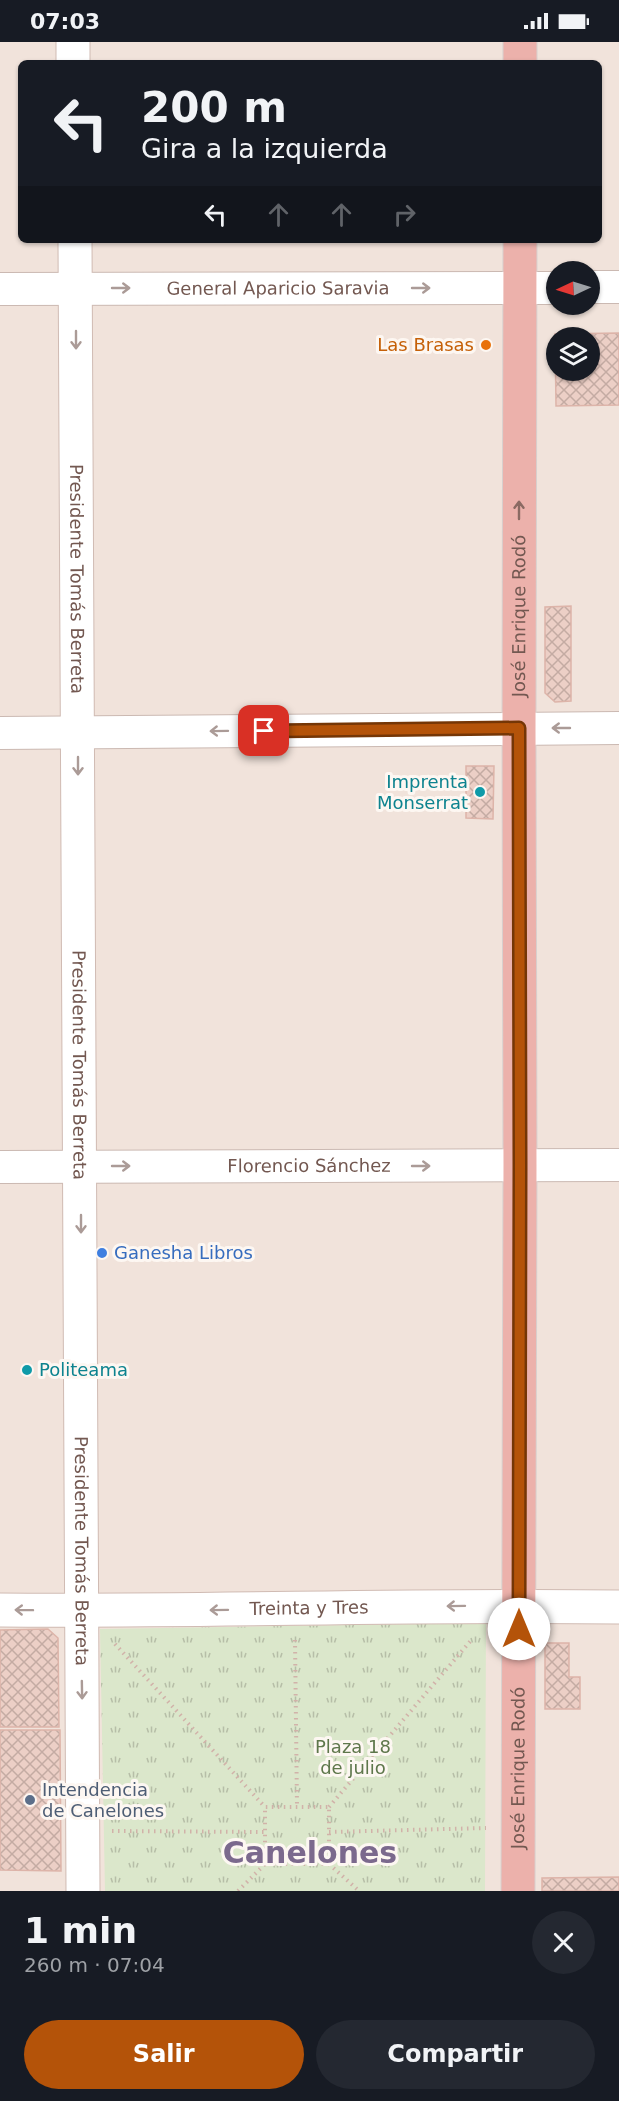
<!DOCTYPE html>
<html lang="es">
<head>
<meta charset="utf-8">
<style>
	:root { --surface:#171b24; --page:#242831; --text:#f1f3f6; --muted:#9ea1a6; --accent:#b45309 }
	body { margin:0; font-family:"DejaVu Sans",sans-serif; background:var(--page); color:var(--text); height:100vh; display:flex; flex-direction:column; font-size:22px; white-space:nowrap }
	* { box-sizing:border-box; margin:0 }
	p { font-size:20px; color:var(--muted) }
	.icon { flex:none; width:33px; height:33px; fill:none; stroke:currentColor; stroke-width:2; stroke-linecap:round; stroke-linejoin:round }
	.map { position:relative; height:1849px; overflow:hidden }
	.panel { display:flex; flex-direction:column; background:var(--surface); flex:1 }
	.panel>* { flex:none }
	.hud { position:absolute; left:18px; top:18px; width:584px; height:183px; border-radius:9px; box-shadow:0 2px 4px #0004; background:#171b24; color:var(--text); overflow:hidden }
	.needle { width:39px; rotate:266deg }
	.fabs { position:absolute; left:546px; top:219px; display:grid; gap:12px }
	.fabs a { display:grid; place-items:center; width:54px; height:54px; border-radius:50%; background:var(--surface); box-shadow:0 2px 4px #0004; font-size:30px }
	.pin { position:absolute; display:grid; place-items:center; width:51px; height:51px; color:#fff; margin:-26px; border-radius:12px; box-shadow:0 3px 9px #0006 }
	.me { position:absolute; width:66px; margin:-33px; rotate:0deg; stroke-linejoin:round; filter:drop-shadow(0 0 4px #0008) }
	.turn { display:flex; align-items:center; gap:21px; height:126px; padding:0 24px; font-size:27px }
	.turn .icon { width:78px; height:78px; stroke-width:2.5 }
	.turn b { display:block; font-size:42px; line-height:51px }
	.lanes { display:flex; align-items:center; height:57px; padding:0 24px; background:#0003; justify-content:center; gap:30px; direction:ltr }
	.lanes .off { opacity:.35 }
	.round { display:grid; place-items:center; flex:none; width:63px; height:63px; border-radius:32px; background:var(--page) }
	.head { display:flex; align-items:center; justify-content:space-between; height:102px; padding:0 24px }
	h1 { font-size:36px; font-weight:700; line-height:45px }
	.primary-button { display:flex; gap:12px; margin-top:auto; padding:12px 24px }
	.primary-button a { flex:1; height:69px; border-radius:36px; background:var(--accent); color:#fff; font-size:24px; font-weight:700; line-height:69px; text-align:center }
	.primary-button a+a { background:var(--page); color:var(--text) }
	.status { display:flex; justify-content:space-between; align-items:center; height:42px; padding:0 30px; background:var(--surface); direction:ltr }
	.status svg { height:16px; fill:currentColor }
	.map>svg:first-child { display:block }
</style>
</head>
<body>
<div class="status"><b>07:03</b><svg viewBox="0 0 49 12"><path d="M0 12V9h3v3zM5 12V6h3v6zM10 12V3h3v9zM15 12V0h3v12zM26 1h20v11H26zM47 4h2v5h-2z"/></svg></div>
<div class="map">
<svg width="619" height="1849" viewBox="0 0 619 1849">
	<defs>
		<pattern id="park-tufts" width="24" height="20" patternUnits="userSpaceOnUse" patternTransform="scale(1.5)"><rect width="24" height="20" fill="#dbe7cb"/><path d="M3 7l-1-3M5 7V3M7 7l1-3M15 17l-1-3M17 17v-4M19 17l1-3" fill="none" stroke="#b6bea7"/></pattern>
		<pattern id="building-cross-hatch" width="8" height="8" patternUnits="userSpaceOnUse" patternTransform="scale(1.5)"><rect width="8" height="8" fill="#eccfc6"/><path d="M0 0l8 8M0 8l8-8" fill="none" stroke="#c4aba3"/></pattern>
	</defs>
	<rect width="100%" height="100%" fill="#faf2eb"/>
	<path fill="#f1e3db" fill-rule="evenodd" d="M 0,0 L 619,0 L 619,1849 L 0,1849 ZM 21,21 L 598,21 L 598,198 L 21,198 ZM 556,230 L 590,230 L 590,262 L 556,262 ZM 556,296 L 590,296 L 590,328 L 556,328 Z"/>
	<path fill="url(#park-tufts)" d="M 486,1581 L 485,1849 L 105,1849 L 100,1587 Z"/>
	<g fill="url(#building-cross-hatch)" stroke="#ddb4a9" stroke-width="1.5" fill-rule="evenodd">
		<path d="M 619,291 L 619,363 L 556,364 L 555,292 ZM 556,296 L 590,296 L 590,328 L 556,328 Z"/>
		<path d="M 571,564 L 571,659 L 555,660 L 545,651 L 545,565 Z"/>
		<path d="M 466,724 L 494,724 L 493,777 L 466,776 Z"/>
		<path d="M 48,1587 L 58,1596 L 59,1685 L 0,1685 L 0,1588 Z"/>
		<path d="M 545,1601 L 569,1601 L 569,1635 L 580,1635 L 580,1667 L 545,1667 Z"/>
		<path d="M 0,1688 L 60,1688 L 61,1829 L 0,1828 Z"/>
		<path d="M 619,1835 L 619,1849 L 542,1849 L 542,1836 Z"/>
	</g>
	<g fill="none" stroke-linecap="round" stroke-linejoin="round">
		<defs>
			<g id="street">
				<path d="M 590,245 L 619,245"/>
				<path id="s1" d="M 0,247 L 556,246"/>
				<path d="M 0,691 L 619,686"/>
				<path id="s2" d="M 0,1125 L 619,1123"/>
			</g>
			<g id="secondary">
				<path d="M 73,0 L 73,21"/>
				<path id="s3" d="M 75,198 L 83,1849"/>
				<path id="s4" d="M 0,1568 C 206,1570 413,1562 619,1565"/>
			</g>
			<g id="highway">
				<path d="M 520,0 L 520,21"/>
				<path id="s5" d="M 518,1849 L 520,1123 L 519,686 L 520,198"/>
			</g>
		</defs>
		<use href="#street" stroke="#cbb9b2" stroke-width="34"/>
		<use href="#secondary" stroke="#d0bbb3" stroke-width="35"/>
		<use href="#highway" stroke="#d8d0ce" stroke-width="35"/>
		<g stroke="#d1b2a9" stroke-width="4" stroke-dasharray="1.5 4.5" stroke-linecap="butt">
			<path d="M 295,1598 L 297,1765"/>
			<path d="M 115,1602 L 265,1765"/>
			<path d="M 329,1765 L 473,1596"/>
			<path d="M 112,1789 L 264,1790"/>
			<path d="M 329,1790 L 486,1786"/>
			<path d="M 329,1822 L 359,1849"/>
			<path d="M 238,1849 L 265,1822 L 265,1765 L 329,1765 L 329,1822 L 265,1822"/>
		</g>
		<use href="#street" stroke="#fff" stroke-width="32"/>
		<use href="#secondary" stroke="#fff" stroke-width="33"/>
		<use href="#highway" stroke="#ecb1ab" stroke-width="33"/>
	</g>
	<defs><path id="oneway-shaft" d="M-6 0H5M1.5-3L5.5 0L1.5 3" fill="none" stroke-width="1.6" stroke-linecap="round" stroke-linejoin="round" transform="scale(1.5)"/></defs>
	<g stroke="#ab9b97">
		<use href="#oneway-shaft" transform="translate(121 246)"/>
		<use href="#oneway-shaft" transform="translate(421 246)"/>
		<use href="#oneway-shaft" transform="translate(76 298) rotate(90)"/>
		<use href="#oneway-shaft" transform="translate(561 686) rotate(180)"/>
		<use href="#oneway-shaft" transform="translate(219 689) rotate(179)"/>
		<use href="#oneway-shaft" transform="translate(78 724) rotate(90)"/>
		<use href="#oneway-shaft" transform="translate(121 1124)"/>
		<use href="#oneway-shaft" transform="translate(421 1124)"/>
		<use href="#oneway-shaft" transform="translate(81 1182) rotate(90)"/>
		<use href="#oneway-shaft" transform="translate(456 1564) rotate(179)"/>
		<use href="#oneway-shaft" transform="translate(24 1568) rotate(-179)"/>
		<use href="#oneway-shaft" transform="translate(219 1568) rotate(179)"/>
		<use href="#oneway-shaft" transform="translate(82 1648) rotate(89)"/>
	</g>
	<use stroke="#8b6a63" href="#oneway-shaft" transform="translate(519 468) rotate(-90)"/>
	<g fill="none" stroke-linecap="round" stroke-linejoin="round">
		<defs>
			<path id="route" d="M 264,689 L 519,686 L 520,1124 L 519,1587"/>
		</defs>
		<use href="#route" stroke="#753606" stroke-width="15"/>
		<use href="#route" stroke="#b45309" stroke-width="10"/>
	</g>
	<circle fill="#e8710a" stroke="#fdf7f2" stroke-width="2" cx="486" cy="303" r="6"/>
	<g fill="#0f9aa8" stroke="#fdf7f2" stroke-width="2">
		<circle cx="480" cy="750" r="6"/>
		<circle cx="27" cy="1328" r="6"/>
	</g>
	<circle fill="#3f7fe0" stroke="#fdf7f2" stroke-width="2" cx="102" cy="1211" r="6"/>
	<circle fill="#5c6f8a" stroke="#fdf7f2" stroke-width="2" cx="30" cy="1758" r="6"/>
	<g text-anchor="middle" stroke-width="6" stroke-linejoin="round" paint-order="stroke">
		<g font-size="18" fill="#735851" stroke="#fdf7f2">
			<text dy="6" stroke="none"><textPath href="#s1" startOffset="278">General Aparicio Saravia</textPath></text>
			<text dy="6" stroke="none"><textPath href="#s3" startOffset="339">Presidente Tomás Berreta</textPath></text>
			<text dy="6" stroke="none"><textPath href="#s5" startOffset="1275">José Enrique Rodó</textPath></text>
			<text dy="6" stroke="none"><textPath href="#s3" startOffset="825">Presidente Tomás Berreta</textPath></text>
			<text dy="6" stroke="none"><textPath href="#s2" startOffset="309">Florencio Sánchez</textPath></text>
			<text dy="6" stroke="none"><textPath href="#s3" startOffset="1311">Presidente Tomás Berreta</textPath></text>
			<text dy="6" stroke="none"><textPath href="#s4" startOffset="309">Treinta y Tres</textPath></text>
			<text dy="6" stroke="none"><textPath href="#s5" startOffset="123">José Enrique Rodó</textPath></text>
		</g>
		<g font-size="18" fill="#c56008" stroke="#fdf7f2" text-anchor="end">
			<text x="474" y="309">Las Brasas</text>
		</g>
		<g font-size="18" fill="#0d838f" stroke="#fdf7f2" text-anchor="end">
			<text x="468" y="746">Imprenta<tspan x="468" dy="21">Monserrat</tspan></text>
			<text x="39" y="1334" text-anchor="start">Politeama</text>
		</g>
		<g font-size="18" fill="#366cbe" stroke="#fdf7f2" text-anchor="start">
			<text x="114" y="1217">Ganesha Libros</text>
		</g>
		<g font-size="18" fill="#5e774b" stroke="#fdf7f2">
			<text x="353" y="1711">Plaza 18<tspan x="353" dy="21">de julio</tspan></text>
		</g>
		<g font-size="18" fill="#4e5e75" stroke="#fdf7f2" text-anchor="start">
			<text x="42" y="1754">Intendencia<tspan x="42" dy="21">de Canelones</tspan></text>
		</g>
		<g font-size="30" font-weight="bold" fill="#7b698d" stroke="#fdf7f2">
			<text x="310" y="1821">Canelones</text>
		</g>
	</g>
</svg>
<div class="fabs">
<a><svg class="needle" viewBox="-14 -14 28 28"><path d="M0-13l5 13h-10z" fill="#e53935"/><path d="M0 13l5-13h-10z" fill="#9ea1a6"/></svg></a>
<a><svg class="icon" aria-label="layers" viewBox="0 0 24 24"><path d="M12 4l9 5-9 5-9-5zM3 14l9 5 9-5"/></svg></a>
</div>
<div class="pin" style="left:264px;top:689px;background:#d93025"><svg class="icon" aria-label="arrive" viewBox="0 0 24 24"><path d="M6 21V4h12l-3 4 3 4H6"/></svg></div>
<svg class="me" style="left:519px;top:1587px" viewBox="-20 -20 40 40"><circle r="19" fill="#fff"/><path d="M0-13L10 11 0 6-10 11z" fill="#b45309"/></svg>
<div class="hud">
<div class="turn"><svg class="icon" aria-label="left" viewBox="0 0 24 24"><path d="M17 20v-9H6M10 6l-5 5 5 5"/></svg><div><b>200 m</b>Gira a la izquierda</div></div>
<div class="lanes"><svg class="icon" aria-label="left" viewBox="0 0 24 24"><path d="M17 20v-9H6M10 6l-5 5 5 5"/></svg><svg class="icon off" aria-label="ahead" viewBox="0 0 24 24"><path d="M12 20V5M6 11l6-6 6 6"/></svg><svg class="icon off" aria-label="ahead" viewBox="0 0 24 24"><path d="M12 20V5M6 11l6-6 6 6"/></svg><svg class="icon off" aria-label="right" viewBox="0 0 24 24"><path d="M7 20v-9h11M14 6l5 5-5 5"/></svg></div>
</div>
</div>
<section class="panel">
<div class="head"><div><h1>1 min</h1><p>260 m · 07:04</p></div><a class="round"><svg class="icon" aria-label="close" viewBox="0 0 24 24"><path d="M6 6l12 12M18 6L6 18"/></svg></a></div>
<div class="primary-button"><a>Salir</a><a>Compartir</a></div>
</section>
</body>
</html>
